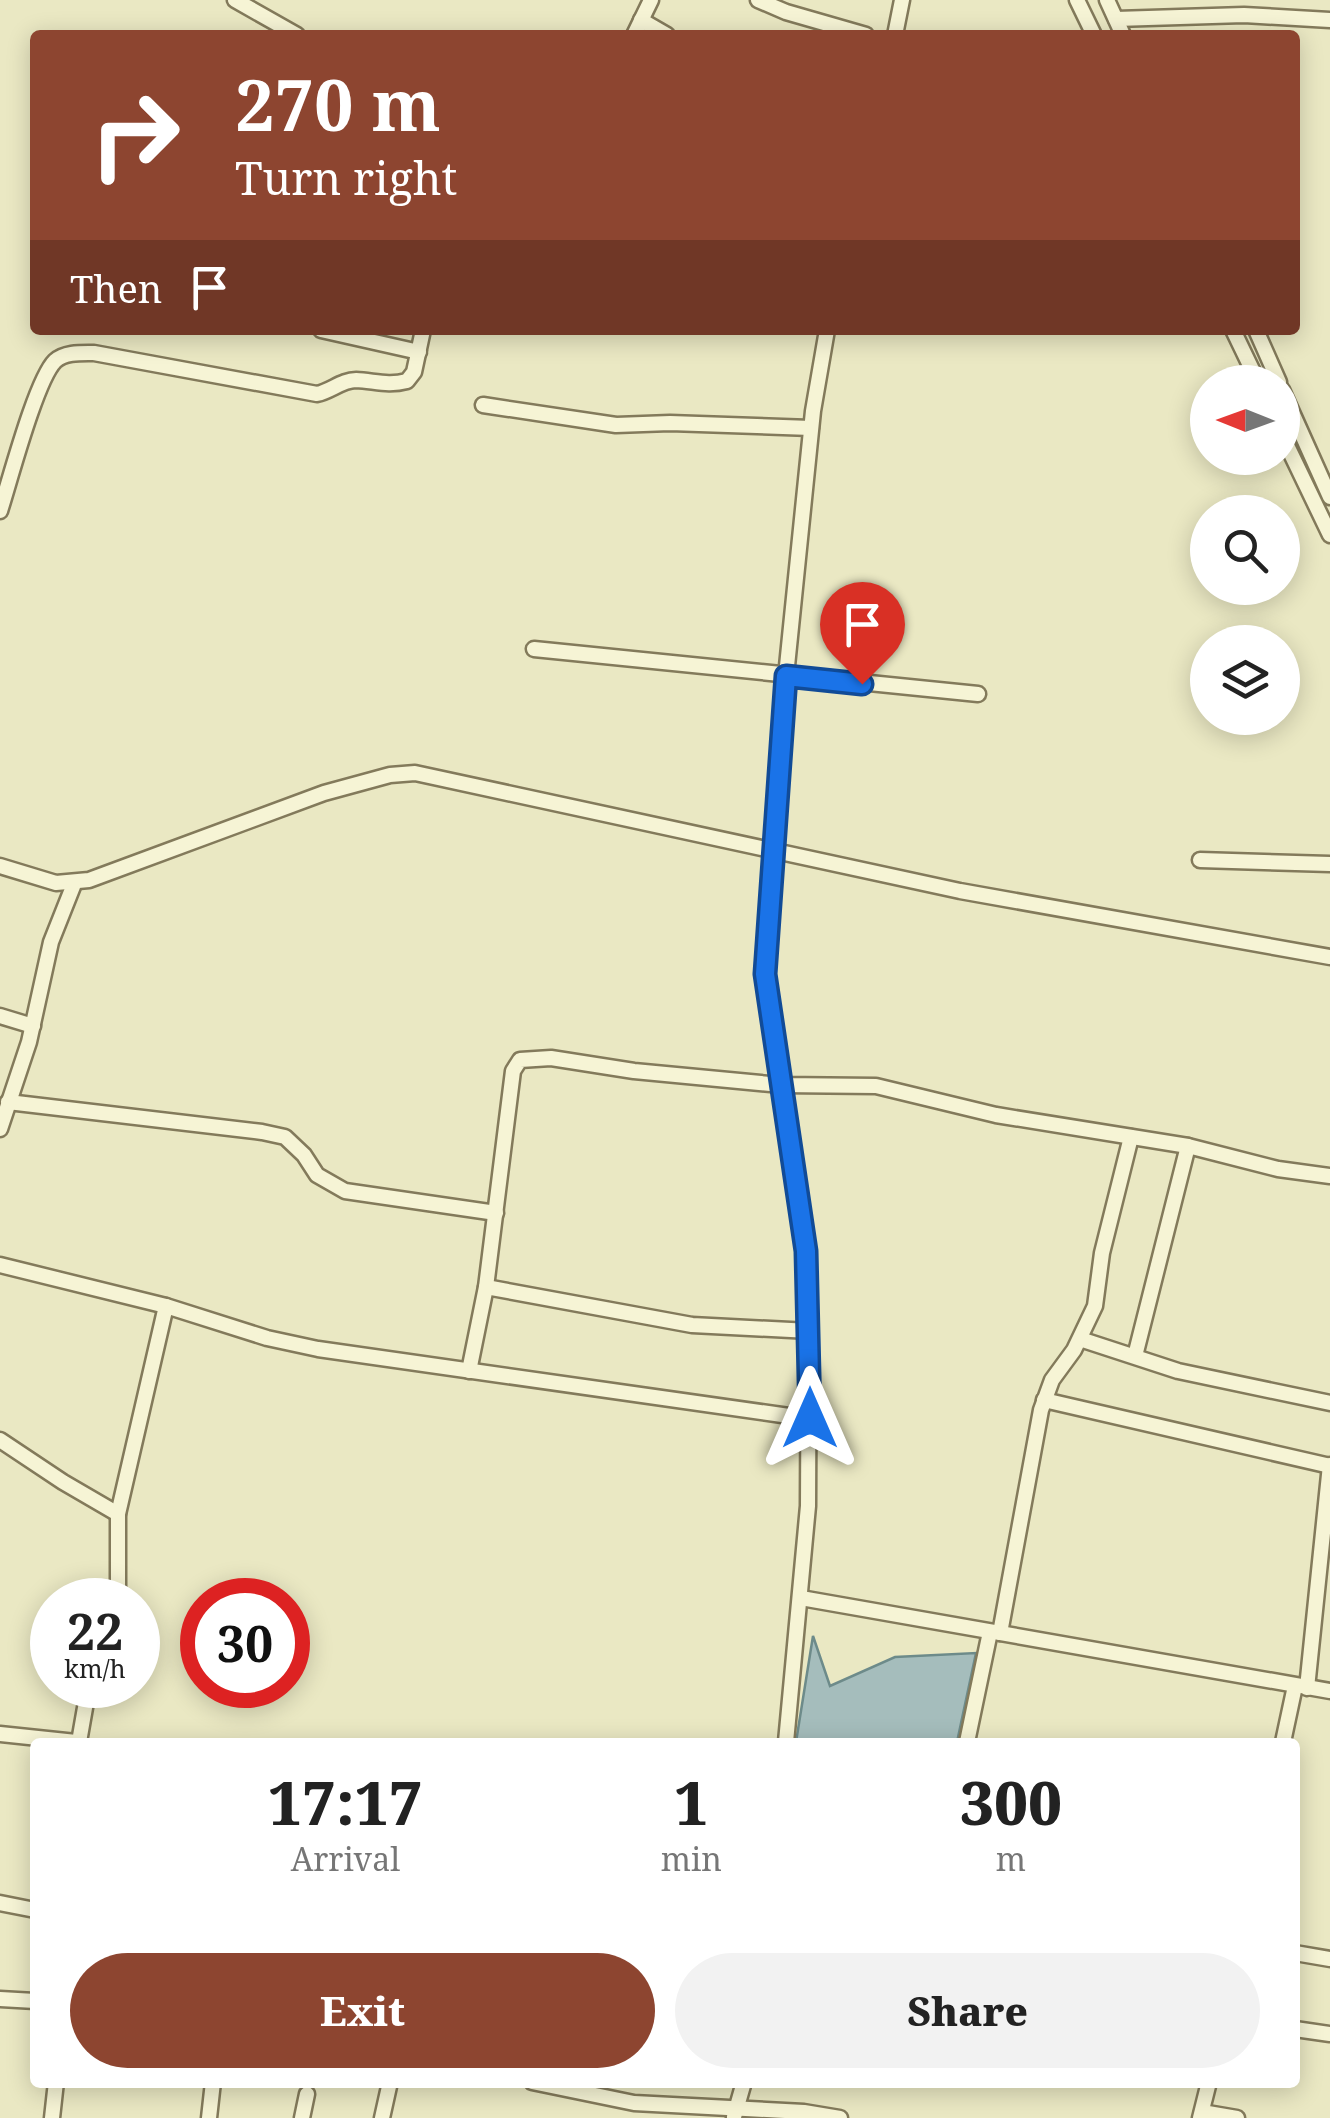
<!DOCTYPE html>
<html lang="en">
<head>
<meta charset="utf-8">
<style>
	:root { --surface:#fff; --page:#f2f2f2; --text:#222; --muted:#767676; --accent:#8d4530 }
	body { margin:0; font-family:"Noto Serif",serif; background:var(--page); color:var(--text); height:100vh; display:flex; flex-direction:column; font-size:38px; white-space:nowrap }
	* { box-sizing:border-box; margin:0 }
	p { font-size:32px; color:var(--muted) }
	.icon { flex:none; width:55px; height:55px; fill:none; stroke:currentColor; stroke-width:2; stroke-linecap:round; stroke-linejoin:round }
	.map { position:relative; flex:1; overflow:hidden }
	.panel { position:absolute; left:30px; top:1738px; width:1270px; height:350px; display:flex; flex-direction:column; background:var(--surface); border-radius:10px; box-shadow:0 5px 25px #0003 }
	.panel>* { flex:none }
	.hud { position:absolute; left:30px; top:30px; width:1270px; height:305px; border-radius:10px; box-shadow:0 5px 25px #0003; background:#8d4530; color:#fff; overflow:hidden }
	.needle { width:65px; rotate:271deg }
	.controls { position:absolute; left:1190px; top:365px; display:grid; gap:20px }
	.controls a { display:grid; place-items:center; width:110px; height:110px; border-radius:50%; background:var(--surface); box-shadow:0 5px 25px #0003; font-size:50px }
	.speed { position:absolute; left:30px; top:1578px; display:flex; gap:20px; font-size:50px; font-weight:700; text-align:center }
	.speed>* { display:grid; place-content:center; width:130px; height:130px; border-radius:50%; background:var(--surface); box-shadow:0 5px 25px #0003; line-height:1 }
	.speed small { font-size:25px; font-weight:400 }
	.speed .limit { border:15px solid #d22; background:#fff; color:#111 }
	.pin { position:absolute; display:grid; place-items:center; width:85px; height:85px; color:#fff; margin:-102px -42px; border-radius:50% 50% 50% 0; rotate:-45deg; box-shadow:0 0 10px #0007 }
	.pin .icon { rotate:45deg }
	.me { position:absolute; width:110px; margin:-55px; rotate:0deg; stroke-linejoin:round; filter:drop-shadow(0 0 8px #0008) }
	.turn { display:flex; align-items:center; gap:35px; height:210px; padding:0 40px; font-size:45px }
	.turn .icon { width:130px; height:130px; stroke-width:2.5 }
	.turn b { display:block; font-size:70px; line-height:85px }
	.then { display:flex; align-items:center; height:95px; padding:0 40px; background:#0003; gap:20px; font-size:38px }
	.eta { display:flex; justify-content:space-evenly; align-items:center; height:170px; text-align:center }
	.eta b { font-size:60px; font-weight:800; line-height:70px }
	.cta { display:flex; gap:20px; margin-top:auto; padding:20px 40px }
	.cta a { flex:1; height:115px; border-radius:60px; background:var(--accent); color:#fff; font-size:40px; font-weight:800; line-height:115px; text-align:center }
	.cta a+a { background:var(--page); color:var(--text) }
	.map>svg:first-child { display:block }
</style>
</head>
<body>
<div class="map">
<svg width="1330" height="2118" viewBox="0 0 1330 2118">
	<rect width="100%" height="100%" fill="#eae8c3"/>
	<path fill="#a5bdbc" stroke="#6d8b8a" stroke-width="2.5" d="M 813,1636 L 830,1686 L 895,1657 L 976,1653 L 957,1742 L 796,1742 Z"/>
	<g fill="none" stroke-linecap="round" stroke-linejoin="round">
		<defs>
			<g id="minor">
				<path d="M 235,0 L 297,35"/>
				<path d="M 758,0 L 786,12 L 866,35"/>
				<path d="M 1077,0 L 1094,35"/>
				<path d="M 1107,0 L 1123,35"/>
				<path d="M 1116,19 L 1244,15 L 1330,20"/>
				<path d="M 641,20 L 667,35"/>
				<path d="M 634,35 L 651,0"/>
				<path d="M 895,35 L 902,0"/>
				<path d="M 321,330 L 419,352"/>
				<path d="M 1233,330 L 1258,382"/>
				<path d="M 1256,330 L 1279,382"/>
				<path d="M 1282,390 L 1330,497"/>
				<path d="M 483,405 L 616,425 L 670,423 L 811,428"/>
				<path d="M 1282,435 L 1330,535"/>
				<path d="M 0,511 C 10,480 36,380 55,361 C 65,352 81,353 94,353 L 317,394 C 331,391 342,380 356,380 C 375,381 388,386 407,381 L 414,372 L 423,330"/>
				<path d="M 534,649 L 978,694"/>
				<path d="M 1200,860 L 1330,864"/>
				<path d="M 0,866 L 56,883 L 89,880 L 324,793 L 390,775 L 415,773 L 960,891 L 1330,957"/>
				<path d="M 0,1016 L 33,1026"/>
				<path d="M 8,1102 L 262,1132 L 285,1137 L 304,1155 L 317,1175 L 345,1191 L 496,1213"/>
				<path d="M 0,1129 L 29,1042 L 51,942 L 74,884"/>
				<path d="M 0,1265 L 166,1306 L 267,1338 L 318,1349 L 810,1419"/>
				<path d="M 486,1287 L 692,1325 L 810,1331"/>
				<path d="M 1080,1339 L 1178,1371 L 1330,1403"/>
				<path d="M 1135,1356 L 1188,1146"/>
				<path d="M 469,1371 L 486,1287 L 513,1071 L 520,1060 L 551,1058 L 634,1071 L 781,1085 L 876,1086 L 996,1115 L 1188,1146 L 1278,1169 L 1330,1176"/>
				<path d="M 1044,1400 L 1330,1466"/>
				<path d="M 0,1440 L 63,1482 L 118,1514"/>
				<path d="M 801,1598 L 1330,1691"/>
				<path d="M 118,1600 L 118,1514 L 166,1306"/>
				<path d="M 1000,1633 L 1041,1410 L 1052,1380 L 1074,1350 L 1095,1306 L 1102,1253 L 1131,1137"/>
				<path d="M 1307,1688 L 1330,1465"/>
				<path d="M 0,1734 L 76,1742"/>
				<path d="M 79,1742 L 89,1685"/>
				<path d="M 786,1742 L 808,1506 L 809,1283 L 796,1172 L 767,1001 L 765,943 L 786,676 L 813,411 L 827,330"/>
				<path d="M 967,1742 L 990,1632"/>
				<path d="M 1283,1742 L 1295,1686"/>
				<path d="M 0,1903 L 35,1910"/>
				<path d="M 1295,1953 L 1330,1959"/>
				<path d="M 0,1999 L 35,2001"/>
				<path d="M 1295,2029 L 1330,2034"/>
				<path d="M 532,2082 L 634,2103 L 804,2112 L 840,2118"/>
				<path d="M 1202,2112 L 1237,2118"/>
				<path d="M 734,2117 L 744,2082"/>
				<path d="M 52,2118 L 56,2082"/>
				<path d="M 209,2118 L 213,2082"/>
				<path d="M 302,2118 L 307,2094"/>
				<path d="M 382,2118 L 390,2082"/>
				<path d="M 1200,2118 L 1209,2082"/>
			</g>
		</defs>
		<use href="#minor" stroke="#837a5b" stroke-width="19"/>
		<use href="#minor" stroke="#f6f4d5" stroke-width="14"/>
	</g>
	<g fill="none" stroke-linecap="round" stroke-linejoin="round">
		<defs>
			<path id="route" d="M 810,1418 L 806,1251 L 765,974 L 786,676 L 862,684"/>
		</defs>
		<use href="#route" stroke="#114b97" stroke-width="25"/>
		<use href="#route" stroke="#1a73e8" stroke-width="18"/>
	</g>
</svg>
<div class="controls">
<a><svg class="needle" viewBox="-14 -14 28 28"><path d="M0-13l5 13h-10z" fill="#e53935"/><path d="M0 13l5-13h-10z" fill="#767676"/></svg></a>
<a><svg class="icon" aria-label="search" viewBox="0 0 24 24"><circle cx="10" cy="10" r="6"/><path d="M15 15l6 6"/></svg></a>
<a><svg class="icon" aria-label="layers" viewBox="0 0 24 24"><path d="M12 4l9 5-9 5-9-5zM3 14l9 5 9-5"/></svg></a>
</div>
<div class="speed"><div>22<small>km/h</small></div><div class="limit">30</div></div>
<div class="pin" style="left:862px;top:684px;background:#d93025"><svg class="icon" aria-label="arrive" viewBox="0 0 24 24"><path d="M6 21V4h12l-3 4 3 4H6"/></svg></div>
<svg class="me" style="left:810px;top:1418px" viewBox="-20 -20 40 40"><path d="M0-17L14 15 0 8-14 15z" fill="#1a73e8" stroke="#fff" stroke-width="4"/></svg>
<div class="hud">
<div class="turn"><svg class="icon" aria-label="right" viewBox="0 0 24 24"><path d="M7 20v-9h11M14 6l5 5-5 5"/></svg><div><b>270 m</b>Turn right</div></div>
<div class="then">Then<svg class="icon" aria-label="arrive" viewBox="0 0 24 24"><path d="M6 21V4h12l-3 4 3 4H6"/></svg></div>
</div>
<section class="panel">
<div class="eta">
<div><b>17:17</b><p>Arrival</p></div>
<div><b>1</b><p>min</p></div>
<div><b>300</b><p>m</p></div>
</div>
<div class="cta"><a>Exit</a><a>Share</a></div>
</section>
</div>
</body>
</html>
